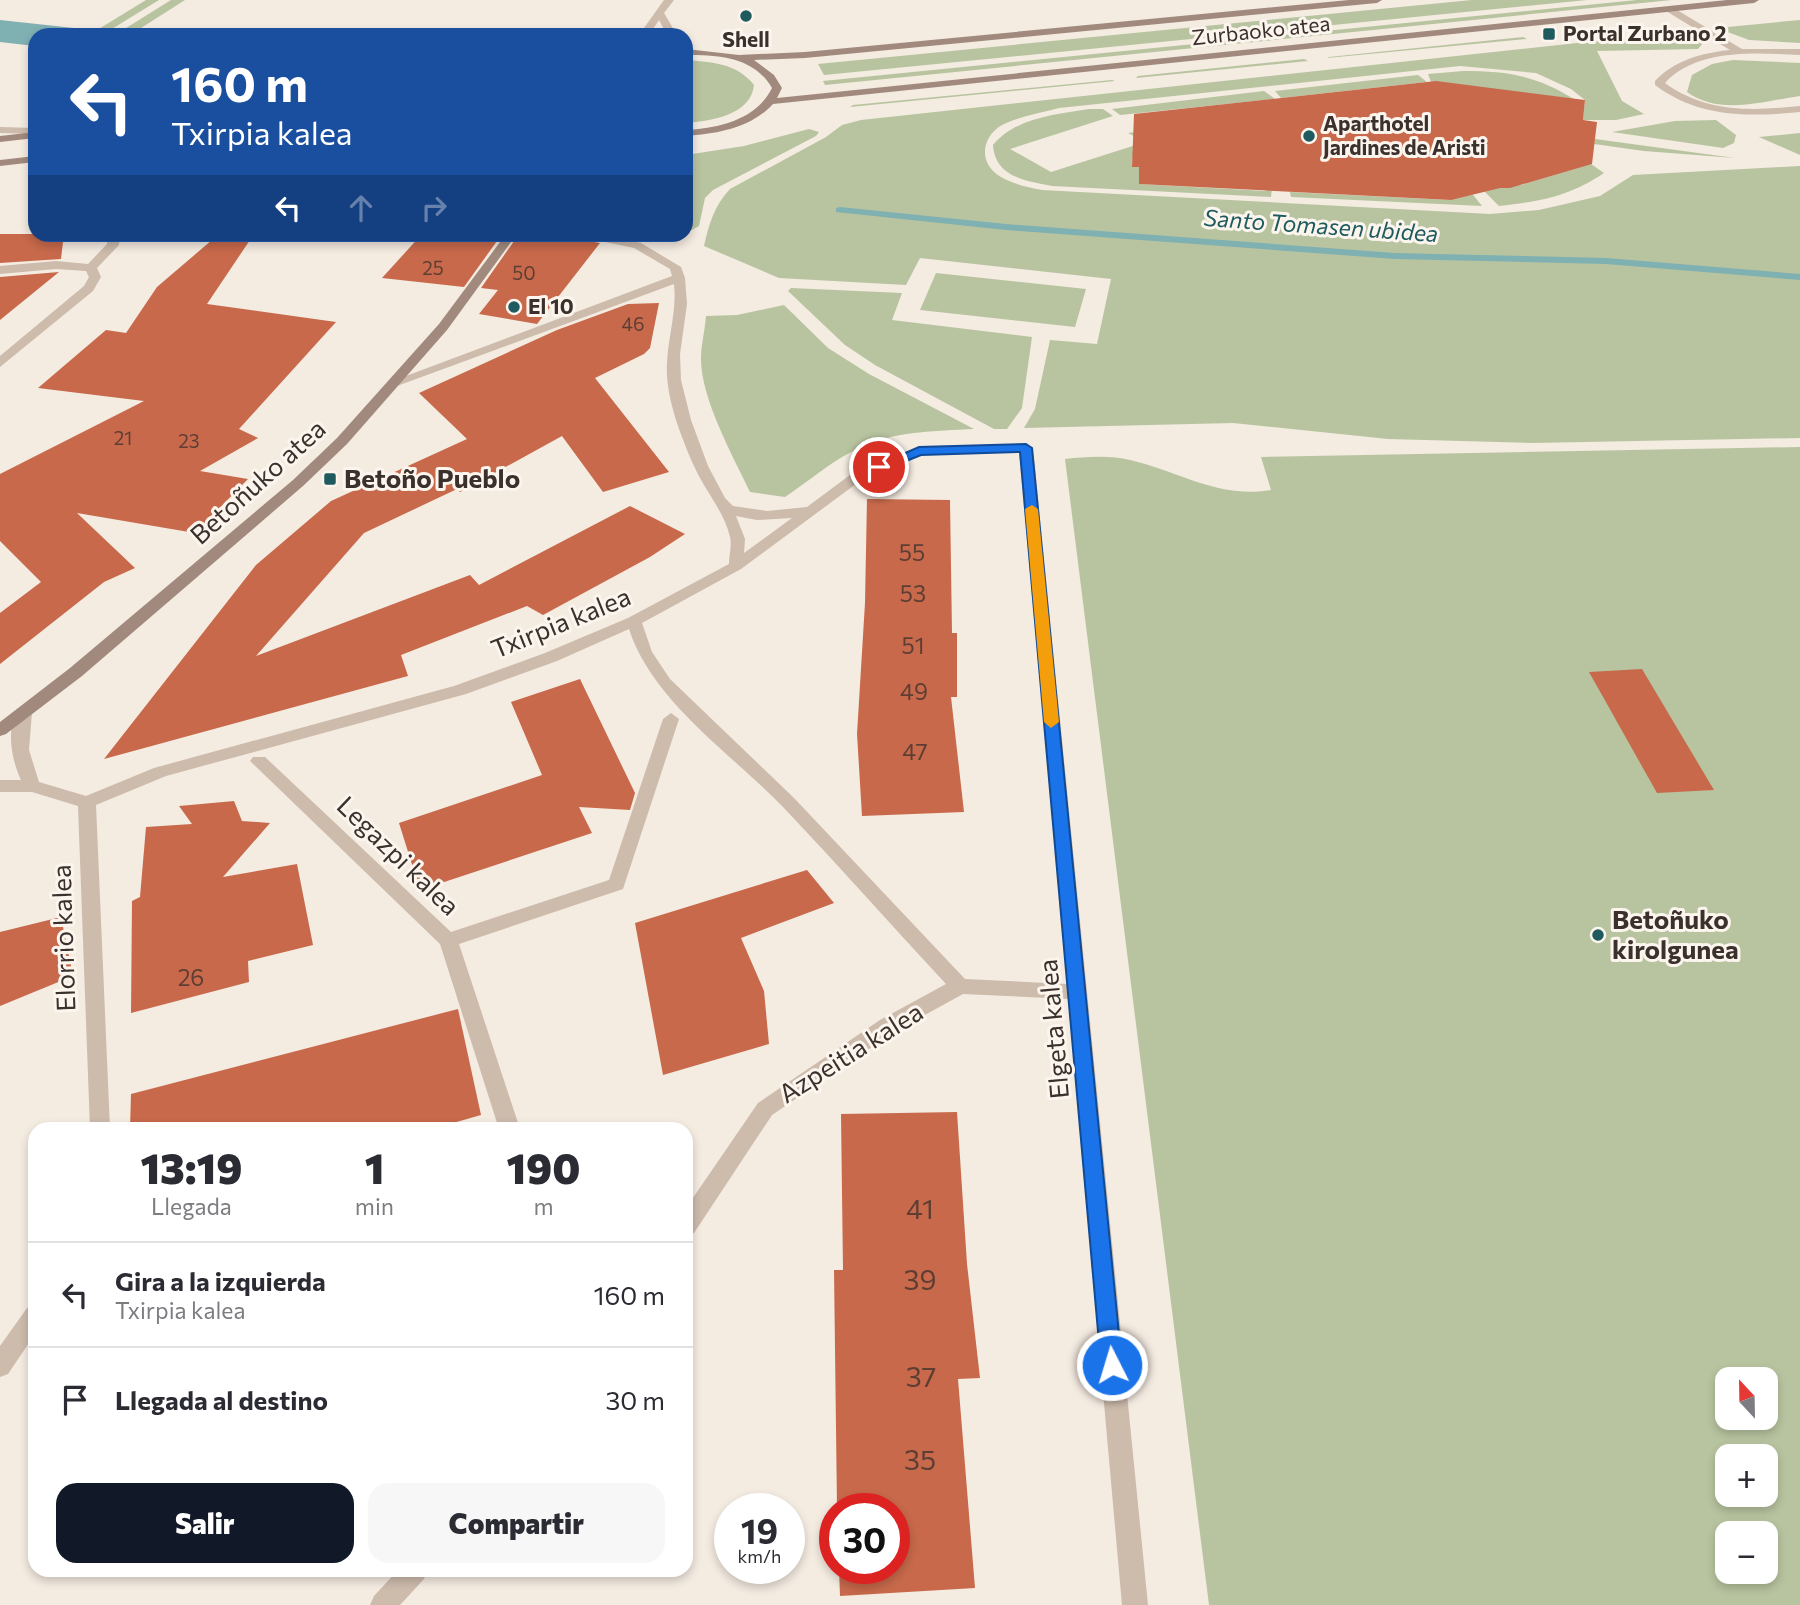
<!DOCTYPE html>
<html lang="es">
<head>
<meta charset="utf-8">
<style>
	:root { --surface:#fff; --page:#f7f7f7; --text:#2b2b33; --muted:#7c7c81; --line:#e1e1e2; --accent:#111827 }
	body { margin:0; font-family:Commissioner,sans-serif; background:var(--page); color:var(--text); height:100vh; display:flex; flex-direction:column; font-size:26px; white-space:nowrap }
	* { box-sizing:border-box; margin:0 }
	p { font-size:23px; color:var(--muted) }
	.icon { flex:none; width:38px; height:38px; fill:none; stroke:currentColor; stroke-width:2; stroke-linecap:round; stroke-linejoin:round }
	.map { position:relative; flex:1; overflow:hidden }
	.sheet { position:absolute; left:28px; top:1122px; width:665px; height:455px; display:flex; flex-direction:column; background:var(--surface); border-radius:21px; box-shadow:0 4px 10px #0003 }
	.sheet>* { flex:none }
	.guide { position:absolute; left:28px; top:28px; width:665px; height:214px; border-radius:21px; box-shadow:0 4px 10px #0003; background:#1a4fa0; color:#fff; overflow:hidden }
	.needle { width:46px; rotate:338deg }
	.fabs { position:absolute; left:1715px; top:1367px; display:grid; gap:14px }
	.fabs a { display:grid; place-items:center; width:63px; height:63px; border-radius:14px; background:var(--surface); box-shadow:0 4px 10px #0003; font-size:35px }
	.speed { position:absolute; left:714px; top:1493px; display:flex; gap:14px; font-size:35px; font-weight:700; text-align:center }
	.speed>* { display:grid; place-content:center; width:91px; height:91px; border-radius:50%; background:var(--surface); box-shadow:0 4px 10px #0003; line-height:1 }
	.speed small { font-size:18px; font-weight:400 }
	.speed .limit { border:10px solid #d22; background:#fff; color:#111 }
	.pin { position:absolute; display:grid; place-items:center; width:60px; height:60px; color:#fff; margin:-30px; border:4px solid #fff; border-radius:50%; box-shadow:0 2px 7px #0007 }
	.me { position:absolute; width:77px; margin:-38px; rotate:355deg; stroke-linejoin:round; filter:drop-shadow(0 0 5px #0008) }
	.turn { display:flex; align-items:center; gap:24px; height:147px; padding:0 28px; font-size:32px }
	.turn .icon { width:91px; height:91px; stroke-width:2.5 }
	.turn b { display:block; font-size:49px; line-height:60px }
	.lanes { display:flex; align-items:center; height:66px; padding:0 28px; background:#0003; justify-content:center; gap:35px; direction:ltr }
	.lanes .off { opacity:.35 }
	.eta { display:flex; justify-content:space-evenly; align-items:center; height:119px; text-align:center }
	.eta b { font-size:42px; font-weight:800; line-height:49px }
	.button { display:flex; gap:14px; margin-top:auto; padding:14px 28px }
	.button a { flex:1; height:80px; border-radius:21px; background:var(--accent); color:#fff; font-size:28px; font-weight:800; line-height:80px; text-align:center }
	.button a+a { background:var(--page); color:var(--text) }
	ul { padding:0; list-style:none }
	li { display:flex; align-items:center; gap:21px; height:105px; padding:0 28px; border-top:2px solid var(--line) }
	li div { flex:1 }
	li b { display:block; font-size:26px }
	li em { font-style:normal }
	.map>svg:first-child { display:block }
</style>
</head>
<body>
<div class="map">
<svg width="1800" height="1605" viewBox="0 0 1800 1605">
	<rect width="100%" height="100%" fill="#f4ebe1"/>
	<g fill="#b8c4a0" fill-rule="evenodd">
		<path d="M 146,0 L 159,0 L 102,35 L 89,35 Z"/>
		<path d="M 171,0 L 185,0 L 130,35 L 115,35 Z"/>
		<path d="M 1472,0 L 1587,0 L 824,75 L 818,64 Z"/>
		<path d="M 1637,0 L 1672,0 L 825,85 L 823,81 Z"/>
		<path d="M 1800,20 L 1800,43 L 1749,40 L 1717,28 Z"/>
		<path d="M 1688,31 L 1703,43 L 1698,49 L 1597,51 L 1622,101 L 1644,114 L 1616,120 L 1583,120 L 1585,100 L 1571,89 L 1536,73 L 1460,66 L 1059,108 C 1040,113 1020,116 1002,125 C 981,137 978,164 1001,177 C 1013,184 1027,187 1042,190 L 1490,214 L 1539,210 L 1600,196 L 1633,175 L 1800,166 L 1800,438 L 1532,443 L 1388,439 L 1233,423 L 1024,428 L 1035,409 L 1050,340 L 1097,344 L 1111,279 L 920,258 L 906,285 L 779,278 L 704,246 C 709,224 714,206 730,189 L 826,137 L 842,125 L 861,120 Z"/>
		<path d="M 1523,37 L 1527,39 L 1327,58 L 1329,57 Z"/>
		<path d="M 1304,59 L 1308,61 L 1136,78 L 1138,76 Z"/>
		<path d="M 686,60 C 711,62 737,63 754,85 C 751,115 711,121 686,123 Z"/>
		<path d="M 1733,60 L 1800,63 L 1800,96 C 1763,101 1720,116 1687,92 L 1692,75 L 1712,64 Z"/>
		<path d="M 1463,71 C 1507,71 1535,75 1574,99 L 1431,82 L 1428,74 Z"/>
		<path d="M 1418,75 L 1427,82 L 1281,98 L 1275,91 Z"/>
		<path d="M 1112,80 L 1115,81 L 850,107 L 853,105 Z"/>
		<path d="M 1264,91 L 1275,99 L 1120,115 L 1112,109 Z"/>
		<path d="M 1089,109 L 1103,109 L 1113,116 L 1010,149 L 1051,172 L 1139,144 L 1136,137 L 1128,133 L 1144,131 L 1132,160 L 1132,167 L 1139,167 L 1139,184 L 1265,191 L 1273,180 L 1271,197 L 1052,186 C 1026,181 995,177 993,145 C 1017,117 1054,115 1089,109 Z"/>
		<path d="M 1716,120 L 1736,135 L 1734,143 L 1723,148 L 1612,132 L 1675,121 Z"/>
		<path d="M 809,129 L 819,132 L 816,136 L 713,190 L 705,198 L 699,226 L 686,233 L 686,155 L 744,146 Z"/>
		<path d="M 1800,133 L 1800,155 L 1759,137 Z"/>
		<path d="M 1595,139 L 1735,158 L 1644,151 L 1594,144 Z"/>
		<path d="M 1591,164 L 1604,173 C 1568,197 1541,201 1499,206 L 1480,187 L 1517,183 L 1521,185 Z"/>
		<path d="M 1466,186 L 1482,206 L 1291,197 L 1290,192 L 1450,200 Z"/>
		<path d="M 936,273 L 1086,289 L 1075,327 L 920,310 Z"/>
		<path d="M 791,288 L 902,293 L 892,320 L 1032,337 L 1022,408 L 1007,429 L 994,429 L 875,365 L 845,345 L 788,291 Z"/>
		<path d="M 784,305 L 828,348 L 869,374 L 974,429 C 935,431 892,431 857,449 C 831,461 808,482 785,497 L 750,492 C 733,456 701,399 701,359 C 701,345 705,330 706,316 L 737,315 Z"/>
		<path d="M 1800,447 L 1800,1605 L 1209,1605 L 1065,459 C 1086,457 1109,455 1130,460 C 1178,471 1219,499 1271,490 L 1261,457 ZM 1727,1379 L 1766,1379 L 1766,1418 L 1727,1418 ZM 1727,1456 L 1766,1456 L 1766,1494 L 1727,1494 ZM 1727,1533 L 1766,1533 L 1766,1572 L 1727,1572 Z"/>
	</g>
	<path fill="#7fb0b2" d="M 0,20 L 83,29 L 73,35 L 35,35 L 35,46 L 0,42 Z"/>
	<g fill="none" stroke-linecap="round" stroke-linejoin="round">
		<path fill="#7fb0b2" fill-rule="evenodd" d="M 840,207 L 1006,224 L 1395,253 L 1606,258 L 1800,274 L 1800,280 L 1606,264 L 1395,259 L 1006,230 L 836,212 L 836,208 Z"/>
	</g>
	<g fill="#c8694b">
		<path d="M 1436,81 L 1585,100 L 1583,120 L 1597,122 L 1592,164 L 1510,188 L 1500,188 L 1451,200 L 1139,184 L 1139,167 L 1132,167 L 1134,114 Z"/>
		<path d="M 0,234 L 64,234 L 61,259 L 0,263 Z"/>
		<path d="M 219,234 L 254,234 L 207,304 L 336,322 L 239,429 L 258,438 L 200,471 L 248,479 L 195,533 L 77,513 L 135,568 L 104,582 L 0,664 L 0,613 L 41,582 L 0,541 L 0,474 L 144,401 L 38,388 L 106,330 L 126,333 L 157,287 Z"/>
		<path d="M 422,234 L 502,234 L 464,287 L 382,278 Z"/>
		<path d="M 519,234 L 549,234 L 600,243 L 537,324 L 479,314 L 498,290 L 481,288 Z"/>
		<path d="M 59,272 L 0,320 L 0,277 Z"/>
		<path d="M 659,303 L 650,348 L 644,354 L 595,378 L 669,472 L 603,492 L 562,436 L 460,492 L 457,489 L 364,533 L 256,656 L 470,575 L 479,585 L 630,506 L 685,534 L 650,557 L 543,615 L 527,606 L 401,655 L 408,676 L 104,759 L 256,565 L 331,501 L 467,439 L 419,393 L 557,330 L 628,304 Z"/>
		<path d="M 867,499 L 950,500 L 952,633 L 957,633 L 957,697 L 951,697 L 964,812 L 862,816 L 857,734 L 865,603 Z"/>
		<path d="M 1642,669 L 1714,790 L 1657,793 L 1589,672 Z"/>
		<path d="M 580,679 L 635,793 L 630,810 L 579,807 L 592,833 L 420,890 L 399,823 L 542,775 L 511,702 Z"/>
		<path d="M 234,801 L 242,821 L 270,823 L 223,877 L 297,864 L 313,945 L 248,961 L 249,982 L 131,1013 L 132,901 L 140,897 L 146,827 L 192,824 L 179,806 Z"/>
		<path d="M 807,870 L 834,903 L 741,938 L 764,991 L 769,1044 L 663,1075 L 635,923 Z"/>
		<path d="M 61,917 L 73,976 L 0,1006 L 0,932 Z"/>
		<path d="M 458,1009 L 481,1115 L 432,1129 L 130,1129 L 131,1094 Z"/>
		<path d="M 957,1112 L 967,1264 L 980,1378 L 958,1379 L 975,1588 L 840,1596 L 839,1568 L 894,1568 L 894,1508 L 837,1508 L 834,1270 L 843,1270 L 841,1114 Z"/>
	</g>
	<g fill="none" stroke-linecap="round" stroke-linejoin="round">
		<path fill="#cdbbac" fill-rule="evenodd" d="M 671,713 L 679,719 L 623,889 L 459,944 L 520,1129 L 499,1129 L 440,944 L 250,761 L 253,757 L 265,757 L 451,932 L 609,880 L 663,719 Z"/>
		<g fill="#cdbbac" fill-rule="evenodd">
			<path d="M 1666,7 L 1672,7 L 1742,49 L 1800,49 L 1800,55 C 1757,53 1697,48 1665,83 C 1706,113 1752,111 1800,106 L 1800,112 C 1748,117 1699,118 1655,85 L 1655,81 C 1675,60 1702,53 1730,50 L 1666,11 Z"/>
			<path d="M 108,234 L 120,234 L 119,245 L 97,268 L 101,277 L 93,291 L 0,367 L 0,356 L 84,286 L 89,277 L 86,271 L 56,269 L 0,274 L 0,266 L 56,261 L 88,264 L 107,244 Z"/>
			<path d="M 567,234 L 595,234 L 641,243 L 681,267 L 685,278 L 687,304 L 680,354 L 681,380 L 691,420 L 708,466 L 725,498 L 733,506 L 767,511 L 807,507 L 854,472 L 919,447 L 1026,444 L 1033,448 L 1148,1605 L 1122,1605 L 1068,999 L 963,994 L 894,1032 L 772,1115 L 694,1233 L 686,1236 L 686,1208 L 758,1103 L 880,1020 L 946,984 C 892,926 839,866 784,808 C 732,754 652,701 629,629 L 557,661 L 466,694 L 166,776 L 96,805 L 110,1129 L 90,1129 L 78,806 L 32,792 L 0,792 L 0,780 L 21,780 C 11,758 6,730 18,708 L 30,708 L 32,712 L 29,750 L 39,782 L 86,796 L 154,768 L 454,686 L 545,653 L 628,618 L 729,564 C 729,556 732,545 730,537 C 724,511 705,491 694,466 C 681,436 665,397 667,363 C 668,337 677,311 674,284 L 397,386 L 390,382 L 672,276 L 670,269 L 634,248 ZM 1019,452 L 1067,984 L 965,979 L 794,798 L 670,679 L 652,652 L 642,623 L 741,569 L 864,478 L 921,455 ZM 736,516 L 757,520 L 792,518 L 744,553 L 745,539 Z"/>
			<path d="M 35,1304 L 35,1334 L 8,1374 L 0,1377 L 0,1346 L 27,1308 Z"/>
			<path d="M 398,1570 L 428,1570 L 424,1579 L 400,1605 L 370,1605 L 374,1596 Z"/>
		</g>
		<g fill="#cdbbac" fill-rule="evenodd">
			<path d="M 664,0 L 674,0 L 664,13 L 677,35 L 667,35 L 659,20 L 649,35 L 639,35 Z"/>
			<path d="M 0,127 L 35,128 L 35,134 L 0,133 Z"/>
		</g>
		<g fill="#a18a7d" fill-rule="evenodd">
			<path d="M 1349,0 L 1382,0 L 1377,3 L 805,58 L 754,60 L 774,75 L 782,88 L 777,98 L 1727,0 L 1759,0 L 1754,3 L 773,104 C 751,128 717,134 686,136 L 686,130 C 719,128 756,120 772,88 C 754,57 719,55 686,55 L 686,49 L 739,55 L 805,52 Z"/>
			<path d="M 35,132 L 35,138 L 0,142 L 0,136 Z"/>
			<path d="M 35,156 L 35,162 L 0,166 L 0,160 Z"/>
			<path d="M 506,234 L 517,234 L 447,330 L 347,444 L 303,486 L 82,676 L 6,734 L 0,736 L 0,722 L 70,668 L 293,480 L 337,438 L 439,324 Z"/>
		</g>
	</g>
	<path fill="#1a73e8" stroke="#114b97" stroke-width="2" d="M 1026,444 L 1032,448 L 1122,1365 L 1119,1372 L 1112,1375 L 1104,1372 L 1101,1365 L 1020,452 L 921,455 L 884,470 L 879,471 L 873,467 L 919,447 Z"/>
	<path fill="#f59e0b" d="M 1032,505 L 1038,509 L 1059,722 L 1051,728 L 1044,722 L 1025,509 Z"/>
	<g fill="#1f5a5e" stroke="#fbf5ee" stroke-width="2.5">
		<circle cx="746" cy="16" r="7"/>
		<rect x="1542" y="27" width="14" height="14" rx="3.5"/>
		<circle cx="1309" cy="136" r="7"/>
		<circle cx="514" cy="307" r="7"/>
		<rect x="323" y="472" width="14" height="14" rx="3.5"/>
		<circle cx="1598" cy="935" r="7"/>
	</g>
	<g text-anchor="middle" stroke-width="6" stroke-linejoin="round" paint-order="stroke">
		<g font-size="19" fill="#5e3e33">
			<text x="433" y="275">25</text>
			<text x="524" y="280">50</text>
			<text x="633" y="331">46</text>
			<text x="123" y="445">21</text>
			<text x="189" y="448">23</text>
		</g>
		<g font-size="21" fill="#3b302b" stroke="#fbf5ee">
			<text transform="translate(1261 31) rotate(-6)" y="7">Zurbaoko atea</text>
		</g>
		<g font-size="21" font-weight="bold" fill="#3b302b" stroke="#fbf5ee" text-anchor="start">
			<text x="1563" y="41">Portal Zurbano 2</text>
			<text x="746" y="47" text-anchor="middle">Shell</text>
			<text x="1323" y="131">Aparthotel<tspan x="1323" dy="24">Jardines de Aristi</tspan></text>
			<text x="528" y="314">El 10</text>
		</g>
		<g font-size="23" font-style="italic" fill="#1f5a5e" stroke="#fbf5ee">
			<text transform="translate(1321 226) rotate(4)" y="8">Santo Tomasen ubidea</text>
		</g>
		<g font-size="23" fill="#5e3e33">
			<text x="912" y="561">55</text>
			<text x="913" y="602">53</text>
			<text x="913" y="654">51</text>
			<text x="914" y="700">49</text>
			<text x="915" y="760">47</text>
			<text x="191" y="986">26</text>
		</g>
		<g font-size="26" font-weight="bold" fill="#3b302b" stroke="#fbf5ee" text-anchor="start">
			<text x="344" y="488">Betoño Pueblo</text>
			<text x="1612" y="929">Betoñuko<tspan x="1612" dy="30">kirolgunea</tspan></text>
		</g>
		<g font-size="26" fill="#3b302b" stroke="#fbf5ee">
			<text transform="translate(258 482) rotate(-42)" y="9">Betoñuko atea</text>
			<text transform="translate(561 623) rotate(-22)" y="9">Txirpia kalea</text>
			<text transform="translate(398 856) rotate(44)" y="9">Legazpi kalea</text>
			<text transform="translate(64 938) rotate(-92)" y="9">Elorrio kalea</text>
			<text transform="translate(1054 1029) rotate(-95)" y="9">Elgeta kalea</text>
			<text transform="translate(851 1053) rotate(-32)" y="9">Azpeitia kalea</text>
		</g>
		<g font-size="28" fill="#5e3e33">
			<text x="920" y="1219">41</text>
			<text x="920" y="1290">39</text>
			<text x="921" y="1387">37</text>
			<text x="920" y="1470">35</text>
		</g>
	</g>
</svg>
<div class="fabs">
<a><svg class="needle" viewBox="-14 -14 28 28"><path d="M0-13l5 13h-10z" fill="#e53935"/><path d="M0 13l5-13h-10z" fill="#7c7c81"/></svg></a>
<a>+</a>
<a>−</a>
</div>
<div class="speed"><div>19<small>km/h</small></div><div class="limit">30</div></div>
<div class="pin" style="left:879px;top:467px;background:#d93025"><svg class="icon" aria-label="arrive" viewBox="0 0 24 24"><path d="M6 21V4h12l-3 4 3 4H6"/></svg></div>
<svg class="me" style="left:1112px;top:1365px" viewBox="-20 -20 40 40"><circle r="17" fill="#1a73e8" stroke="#fff" stroke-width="3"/><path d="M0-11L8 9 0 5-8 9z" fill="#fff"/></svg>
<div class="guide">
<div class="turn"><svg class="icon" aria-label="left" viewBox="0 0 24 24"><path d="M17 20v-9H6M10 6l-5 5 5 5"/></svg><div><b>160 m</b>Txirpia kalea</div></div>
<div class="lanes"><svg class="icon" aria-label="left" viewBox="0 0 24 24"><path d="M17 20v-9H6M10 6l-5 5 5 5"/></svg><svg class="icon off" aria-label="ahead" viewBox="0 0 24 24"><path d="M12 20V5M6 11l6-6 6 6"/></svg><svg class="icon off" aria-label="right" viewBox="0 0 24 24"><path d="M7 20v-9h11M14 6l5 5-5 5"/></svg></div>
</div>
<section class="sheet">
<div class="eta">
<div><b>13:19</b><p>Llegada</p></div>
<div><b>1</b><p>min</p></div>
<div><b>190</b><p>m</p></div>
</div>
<ul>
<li><svg class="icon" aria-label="left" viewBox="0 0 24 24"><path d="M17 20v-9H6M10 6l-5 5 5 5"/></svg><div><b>Gira a la izquierda</b><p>Txirpia kalea</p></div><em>160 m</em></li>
<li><svg class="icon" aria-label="arrive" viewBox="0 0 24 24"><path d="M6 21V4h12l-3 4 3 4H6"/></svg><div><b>Llegada al destino</b></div><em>30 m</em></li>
</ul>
<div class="button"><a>Salir</a><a>Compartir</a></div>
</section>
</div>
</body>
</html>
